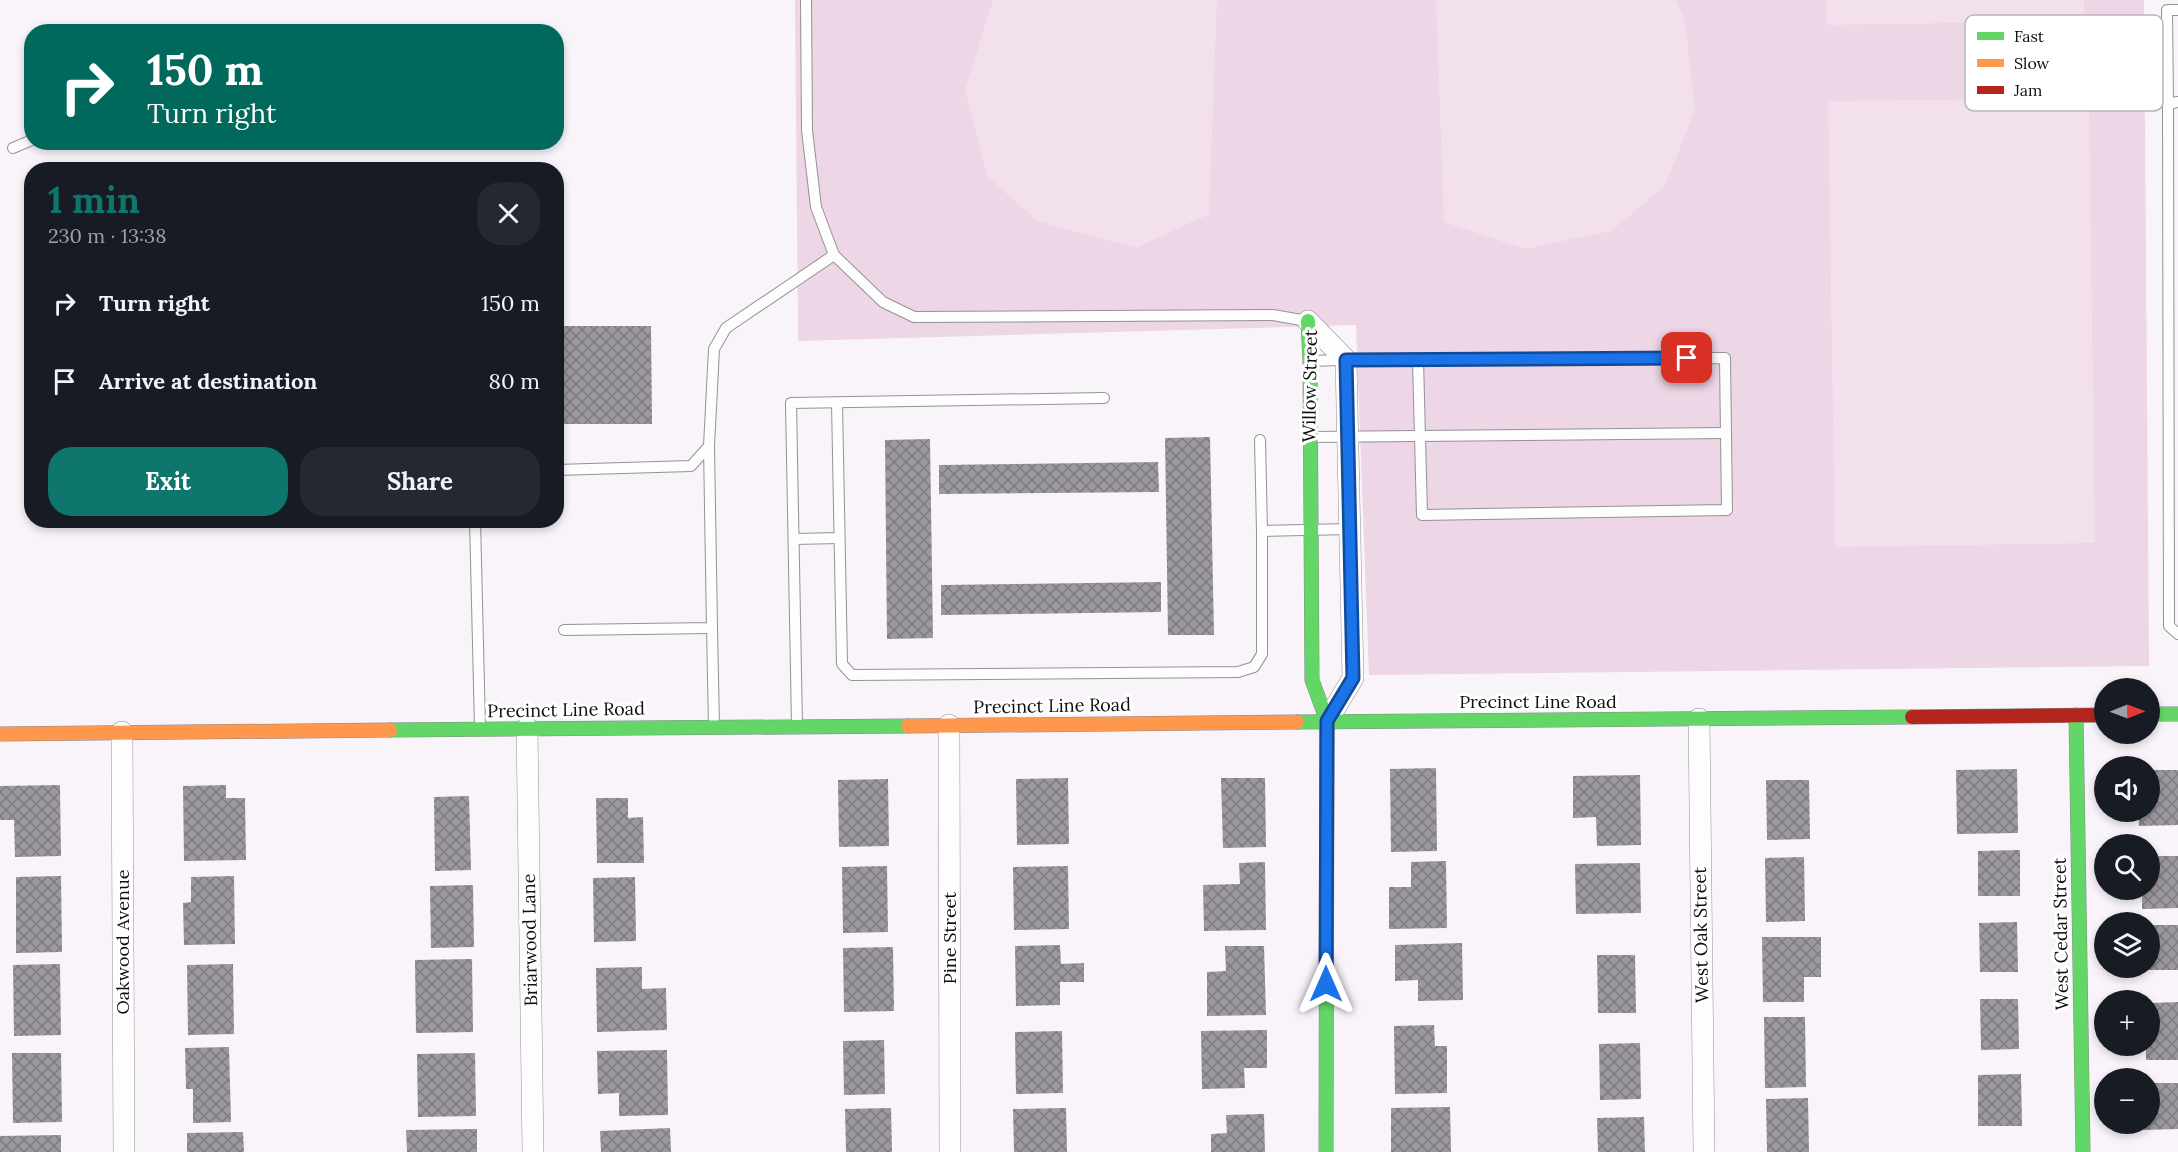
<!DOCTYPE html>
<html lang="en">
<head>
<meta charset="utf-8">
<style>
	:root { --surface:#171b24; --page:#242831; --text:#f1f3f6; --muted:#9ea1a6; --accent:#0f766e }
	body { margin:0; font-family:Lora,serif; background:var(--page); color:var(--text); height:100vh; display:flex; flex-direction:column; font-size:22px; white-space:nowrap }
	* { box-sizing:border-box; margin:0 }
	p { font-size:20px; color:var(--muted) }
	.icon { flex:none; width:33px; height:33px; fill:none; stroke:currentColor; stroke-width:2; stroke-linecap:round; stroke-linejoin:round }
	.map { position:relative; flex:1; overflow:hidden }
	.drawer { position:absolute; left:24px; top:162px; width:540px; height:366px; display:flex; flex-direction:column; background:var(--surface); border-radius:24px; box-shadow:0 3px 9px #0003 }
	.drawer>* { flex:none }
	.banner { position:absolute; left:24px; top:24px; width:540px; height:126px; border-radius:24px; box-shadow:0 3px 9px #0003; background:#00695c; color:#fff; overflow:hidden }
	.needle { width:39px; rotate:89deg }
	.tools { position:absolute; left:2094px; top:678px; display:grid; gap:12px }
	.tools a { display:grid; place-items:center; width:66px; height:66px; border-radius:50%; background:var(--surface); box-shadow:0 3px 9px #0003; font-size:30px }
	.pin { position:absolute; display:grid; place-items:center; width:51px; height:51px; color:#fff; margin:-26px; border-radius:12px; box-shadow:0 3px 9px #0006 }
	.me { position:absolute; width:66px; margin:-33px; rotate:0deg; stroke-linejoin:round; filter:drop-shadow(0 0 4px #0008) }
	.turn { display:flex; align-items:center; gap:21px; height:126px; padding:0 24px; font-size:27px }
	.turn .icon { width:78px; height:78px; stroke-width:2.5 }
	.turn b { display:block; font-size:42px; line-height:51px }
	.round { display:grid; place-items:center; flex:none; width:63px; height:63px; border-radius:24px; background:var(--page) }
	.headline { display:flex; align-items:center; justify-content:space-between; height:102px; padding:0 24px }
	h1 { font-size:36px; font-weight:700; line-height:45px; color:var(--accent) }
	.cta { display:flex; gap:12px; margin-top:auto; padding:12px 24px }
	.cta a { flex:1; height:69px; border-radius:24px; background:var(--accent); color:#fff; font-size:24px; font-weight:700; line-height:69px; text-align:center }
	.cta a+a { background:var(--page); color:var(--text) }
	ul { padding:0; list-style:none }
	li { display:flex; align-items:center; gap:18px; height:78px; padding:0 24px }
	li div { flex:1 }
	li b { display:block; font-size:22px }
	li em { font-style:normal }
	.map>svg:first-child { display:block }
</style>
</head>
<body>
<div class="map">
<svg width="2178" height="1152" viewBox="0 0 2178 1152">
	<defs>
		<pattern id="building-cross-hatch" width="8" height="8" patternUnits="userSpaceOnUse" patternTransform="scale(1.5)"><rect width="8" height="8" fill="#9c999e"/><path d="M0 0l8 8M0 8l8-8" fill="none" stroke="#7e7b7f"/></pattern>
	</defs>
	<rect width="100%" height="100%" fill="#f9f4fa"/>
	<path fill="#edd6e5" d="M 795,0 L 2144,0 L 2149,666 L 1369,675 L 1356,325 L 798,341 Z"/>
	<g fill="#f2e0ed">
		<path d="M 993,0 L 1217,0 L 1209,214 L 1136,248 L 1037,221 L 987,176 L 965,90 Z"/>
		<path d="M 1436,0 L 1676,0 L 1685,21 L 1695,110 L 1665,186 L 1611,231 L 1525,249 L 1444,222 Z"/>
		<path d="M 1827,0 L 2084,0 L 2084,21 L 1827,25 Z"/>
		<path d="M 2089,98 L 2095,543 L 1835,547 L 1828,101 Z"/>
	</g>
	<g fill="url(#building-cross-hatch)">
		<path d="M 556,326 L 651,326 L 652,424 L 556,424 Z"/>
		<path d="M 1210,437 L 1214,635 L 1168,635 L 1165,438 Z"/>
		<path d="M 930,439 L 933,638 L 887,639 L 885,440 Z"/>
		<path d="M 1158,462 L 1159,492 L 939,494 L 939,465 Z"/>
		<path d="M 1161,582 L 1161,612 L 941,615 L 941,585 Z"/>
		<path d="M 1436,768 L 1437,851 L 1391,852 L 1390,769 Z"/>
		<path d="M 2017,769 L 2018,833 L 1957,834 L 1956,770 Z"/>
		<path d="M 2150,770 L 2178,770 L 2178,825 L 2139,826 L 2138,812 L 2150,812 Z"/>
		<path d="M 1640,775 L 1641,845 L 1597,846 L 1596,817 L 1573,818 L 1573,776 Z"/>
		<path d="M 1068,778 L 1069,844 L 1017,845 L 1016,779 Z"/>
		<path d="M 1221,778 L 1265,778 L 1266,847 L 1223,848 Z"/>
		<path d="M 888,779 L 889,846 L 839,847 L 838,780 Z"/>
		<path d="M 1766,780 L 1809,780 L 1810,839 L 1767,840 Z"/>
		<path d="M 60,785 L 61,856 L 15,857 L 14,820 L 0,820 L 0,786 Z"/>
		<path d="M 226,785 L 226,798 L 245,798 L 246,860 L 184,861 L 183,786 Z"/>
		<path d="M 469,796 L 471,870 L 435,871 L 434,797 Z"/>
		<path d="M 596,798 L 628,798 L 628,818 L 643,817 L 644,863 L 597,863 Z"/>
		<path d="M 2020,850 L 2020,896 L 1978,896 L 1978,851 Z"/>
		<path d="M 2150,856 L 2178,856 L 2178,908 L 2142,909 L 2142,890 L 2150,890 Z"/>
		<path d="M 1804,857 L 1805,921 L 1766,922 L 1765,858 Z"/>
		<path d="M 1446,861 L 1447,928 L 1389,929 L 1389,887 L 1411,887 L 1411,862 Z"/>
		<path d="M 1265,862 L 1266,930 L 1204,931 L 1203,885 L 1240,884 L 1239,863 Z"/>
		<path d="M 1640,863 L 1641,913 L 1576,914 L 1575,864 Z"/>
		<path d="M 887,866 L 888,932 L 843,933 L 842,867 Z"/>
		<path d="M 1068,866 L 1069,929 L 1014,930 L 1013,867 Z"/>
		<path d="M 61,876 L 62,952 L 16,953 L 16,877 Z"/>
		<path d="M 234,876 L 235,944 L 184,945 L 183,903 L 191,902 L 191,877 Z"/>
		<path d="M 635,877 L 636,941 L 594,942 L 593,878 Z"/>
		<path d="M 473,885 L 474,947 L 431,948 L 430,886 Z"/>
		<path d="M 2017,922 L 2018,972 L 1980,972 L 1979,923 Z"/>
		<path d="M 2150,925 L 2178,925 L 2178,970 L 2142,970 L 2142,968 L 2150,968 Z"/>
		<path d="M 1762,937 L 1821,937 L 1821,977 L 1804,977 L 1804,1002 L 1763,1002 Z"/>
		<path d="M 1462,943 L 1463,1000 L 1418,1001 L 1418,980 L 1395,981 L 1395,945 Z"/>
		<path d="M 1060,945 L 1061,964 L 1084,963 L 1084,982 L 1060,982 L 1060,1005 L 1016,1006 L 1015,946 Z"/>
		<path d="M 1225,946 L 1264,946 L 1266,1015 L 1207,1016 L 1207,972 L 1226,971 Z"/>
		<path d="M 893,947 L 894,1011 L 844,1012 L 843,948 Z"/>
		<path d="M 1597,955 L 1635,955 L 1636,1013 L 1598,1013 Z"/>
		<path d="M 472,959 L 473,1032 L 416,1033 L 415,960 Z"/>
		<path d="M 60,964 L 61,1035 L 14,1036 L 13,965 Z"/>
		<path d="M 233,964 L 234,1034 L 188,1035 L 187,965 Z"/>
		<path d="M 642,967 L 642,989 L 666,988 L 667,1030 L 597,1032 L 596,968 Z"/>
		<path d="M 1980,999 L 2018,999 L 2019,1049 L 1981,1050 Z"/>
		<path d="M 2178,1002 L 2178,1060 L 2146,1060 L 2146,1046 L 2150,1046 L 2150,1003 Z"/>
		<path d="M 1764,1017 L 1805,1017 L 1806,1087 L 1765,1088 Z"/>
		<path d="M 1434,1025 L 1435,1046 L 1447,1046 L 1447,1093 L 1395,1094 L 1394,1026 Z"/>
		<path d="M 1267,1030 L 1267,1068 L 1244,1068 L 1245,1088 L 1202,1089 L 1201,1031 Z"/>
		<path d="M 1062,1031 L 1063,1093 L 1016,1094 L 1015,1032 Z"/>
		<path d="M 884,1040 L 885,1094 L 844,1095 L 843,1041 Z"/>
		<path d="M 1640,1043 L 1641,1099 L 1600,1100 L 1599,1044 Z"/>
		<path d="M 229,1047 L 231,1122 L 193,1123 L 193,1089 L 186,1089 L 185,1048 Z"/>
		<path d="M 667,1050 L 668,1115 L 619,1116 L 619,1093 L 598,1094 L 597,1051 Z"/>
		<path d="M 12,1053 L 61,1053 L 62,1122 L 13,1123 Z"/>
		<path d="M 475,1053 L 476,1116 L 418,1117 L 417,1054 Z"/>
		<path d="M 2021,1074 L 2022,1126 L 1978,1126 L 1978,1075 Z"/>
		<path d="M 2150,1083 L 2178,1083 L 2178,1129 L 2143,1130 L 2143,1124 L 2150,1124 Z"/>
		<path d="M 1808,1098 L 1809,1152 L 1767,1152 L 1766,1099 Z"/>
		<path d="M 1450,1107 L 1451,1152 L 1391,1152 L 1391,1108 Z"/>
		<path d="M 891,1108 L 892,1152 L 846,1152 L 845,1109 Z"/>
		<path d="M 1066,1108 L 1067,1152 L 1014,1152 L 1013,1109 Z"/>
		<path d="M 1264,1114 L 1265,1152 L 1211,1152 L 1211,1134 L 1227,1133 L 1226,1115 Z"/>
		<path d="M 1644,1117 L 1645,1152 L 1598,1152 L 1597,1118 Z"/>
		<path d="M 670,1128 L 671,1152 L 601,1152 L 600,1131 Z"/>
		<path d="M 477,1129 L 477,1152 L 407,1152 L 406,1130 Z"/>
		<path d="M 243,1132 L 244,1152 L 187,1152 L 187,1133 Z"/>
		<path d="M 61,1135 L 61,1152 L 0,1152 L 0,1136 Z"/>
	</g>
	<g fill="none" stroke-linecap="round" stroke-linejoin="round">
		<defs>
			<g id="lane">
				<path d="M 806,0 L 807,130 L 816,207 L 834,255 L 883,302 L 914,317 L 1273,315 L 1307,321"/>
				<path d="M 2178,102 L 2168,104 L 2169,626 L 2178,634"/>
				<path d="M 2168,104 L 2167,10 L 2178,10"/>
				<path d="M 13,148 L 32,140"/>
				<path d="M 1311,361 L 1368,359 L 1418,360 L 1725,358 L 1727,510 L 1422,515 L 1418,360"/>
				<path d="M 837,403 L 842,664 L 852,675 L 1238,672 L 1254,667 L 1262,654 L 1262,531"/>
				<path d="M 1310,437 L 1726,433"/>
				<path d="M 1260,440 L 1262,531 L 1350,529"/>
				<path d="M 556,470 L 691,466 L 709,446 L 714,349 L 726,328 L 834,255"/>
				<path d="M 475,520 L 480,727"/>
				<path d="M 794,539 L 839,538"/>
				<path d="M 712,628 L 714,727"/>
				<path d="M 564,630 L 712,628 L 709,446"/>
				<path d="M 797,726 L 791,403 L 1104,398"/>
			</g>
			<g id="street">
				<path d="M 1308,321 L 1346,360 L 1353,678 L 1327,721"/>
				<path d="M 1699,719 L 1704,1152"/>
				<path d="M 949,725 L 950,1152"/>
				<path d="M 527,728 L 533,1152"/>
				<path d="M 122,732 L 124,1152"/>
			</g>
			<g id="fast">
				<path d="M 1308,321 L 1310,361 L 1312,680 L 1327,721 L 1326,1152"/>
				<path d="M 2150,714 L 2178,714"/>
				<path d="M 2076,715 L 2083,1152"/>
				<path d="M 1297,722 L 1912,717"/>
				<path d="M 390,730 L 908,726"/>
			</g>
			<g id="slow">
				<path d="M 908,726 L 1297,722"/>
				<path d="M 0,734 L 390,730"/>
			</g>
			<path id="jam" d="M 1912,717 L 2104,715"/>
		</defs>
		<use href="#lane" stroke="#949294" stroke-width="12"/>
		<use href="#street" stroke="#949294" stroke-width="22"/>
		<use href="#fast" stroke="#8a888b" stroke-width="15"/>
		<use href="#slow" stroke="#8a888b" stroke-width="15"/>
		<use href="#jam" stroke="#8a888b" stroke-width="15"/>
		<use href="#lane" stroke="#fefdfe" stroke-width="10"/>
		<use href="#street" stroke="#fefdfe" stroke-width="21"/>
		<use href="#fast" stroke="#63d668" stroke-width="14"/>
		<use href="#slow" stroke="#ff974d" stroke-width="14"/>
		<use href="#jam" stroke="#b3261e" stroke-width="14"/>
	</g>
	<g fill="none" stroke-linecap="round" stroke-linejoin="round">
		<defs>
			<path id="route" d="M 1326,984 L 1327,721 L 1353,678 L 1346,360 L 1687,358"/>
		</defs>
		<use href="#route" stroke="#114b97" stroke-width="15"/>
		<use href="#route" stroke="#1a73e8" stroke-width="10"/>
	</g>
	<g text-anchor="middle" stroke-width="6" stroke-linejoin="round" paint-order="stroke">
		<g font-size="18" fill="#0e0e0e" stroke="#fff">
			<text transform="translate(1310 386) rotate(-89)" y="6">Willow Street</text>
			<text x="1538" y="708">Precinct Line Road</text>
			<text transform="translate(1052 706) rotate(-1)" y="6">Precinct Line Road</text>
			<text transform="translate(566 710) rotate(-1)" y="6">Precinct Line Road</text>
			<text transform="translate(2061 934) rotate(-91)" y="6">West Cedar Street</text>
			<text transform="translate(1701 935) rotate(-91)" y="6">West Oak Street</text>
			<text transform="translate(950 938) rotate(-90)" y="6">Pine Street</text>
			<text transform="translate(530 940) rotate(-91)" y="6">Briarwood Lane</text>
			<text transform="translate(123 942) rotate(-90)" y="6">Oakwood Avenue</text>
		</g>
	</g>
	<rect x="1965" y="15" width="198" height="96" rx="9" fill="#fff" stroke="#b7b7b7" stroke-width="1.5"/>
	<rect x="1977" y="32" width="27" height="8" fill="#63d668"/>
	<rect x="1977" y="59" width="27" height="8" fill="#ff974d"/>
	<rect x="1977" y="86" width="27" height="8" fill="#b3261e"/>
	<g font-size="16" fill="#0e0e0e">
		<text x="2014" y="42">Fast</text>
		<text x="2014" y="69">Slow</text>
		<text x="2014" y="96">Jam</text>
	</g>
</svg>
<div class="tools">
<a><svg class="needle" viewBox="-14 -14 28 28"><path d="M0-13l5 13h-10z" fill="#e53935"/><path d="M0 13l5-13h-10z" fill="#9ea1a6"/></svg></a>
<a><svg class="icon" aria-label="sound" viewBox="0 0 24 24"><path d="M4 9h4l5-4v14l-5-4H4zM17 9q2 3 0 6"/></svg></a>
<a><svg class="icon" aria-label="search" viewBox="0 0 24 24"><circle cx="10" cy="10" r="6"/><path d="M15 15l6 6"/></svg></a>
<a><svg class="icon" aria-label="layers" viewBox="0 0 24 24"><path d="M12 4l9 5-9 5-9-5zM3 14l9 5 9-5"/></svg></a>
<a>+</a>
<a>−</a>
</div>
<div class="pin" style="left:1687px;top:358px;background:#d93025"><svg class="icon" aria-label="arrive" viewBox="0 0 24 24"><path d="M6 21V4h12l-3 4 3 4H6"/></svg></div>
<svg class="me" style="left:1326px;top:984px" viewBox="-20 -20 40 40"><path d="M0-17L14 15 0 8-14 15z" fill="#1a73e8" stroke="#fff" stroke-width="4"/></svg>
<div class="banner">
<div class="turn"><svg class="icon" aria-label="right" viewBox="0 0 24 24"><path d="M7 20v-9h11M14 6l5 5-5 5"/></svg><div><b>150 m</b>Turn right</div></div>
</div>
<section class="drawer">
<div class="headline"><div><h1>1 min</h1><p>230 m · 13:38</p></div><a class="round"><svg class="icon" aria-label="close" viewBox="0 0 24 24"><path d="M6 6l12 12M18 6L6 18"/></svg></a></div>
<ul>
<li><svg class="icon" aria-label="right" viewBox="0 0 24 24"><path d="M7 20v-9h11M14 6l5 5-5 5"/></svg><div><b>Turn right</b></div><em>150 m</em></li>
<li><svg class="icon" aria-label="arrive" viewBox="0 0 24 24"><path d="M6 21V4h12l-3 4 3 4H6"/></svg><div><b>Arrive at destination</b></div><em>80 m</em></li>
</ul>
<div class="cta"><a>Exit</a><a>Share</a></div>
</section>
</div>
</body>
</html>
